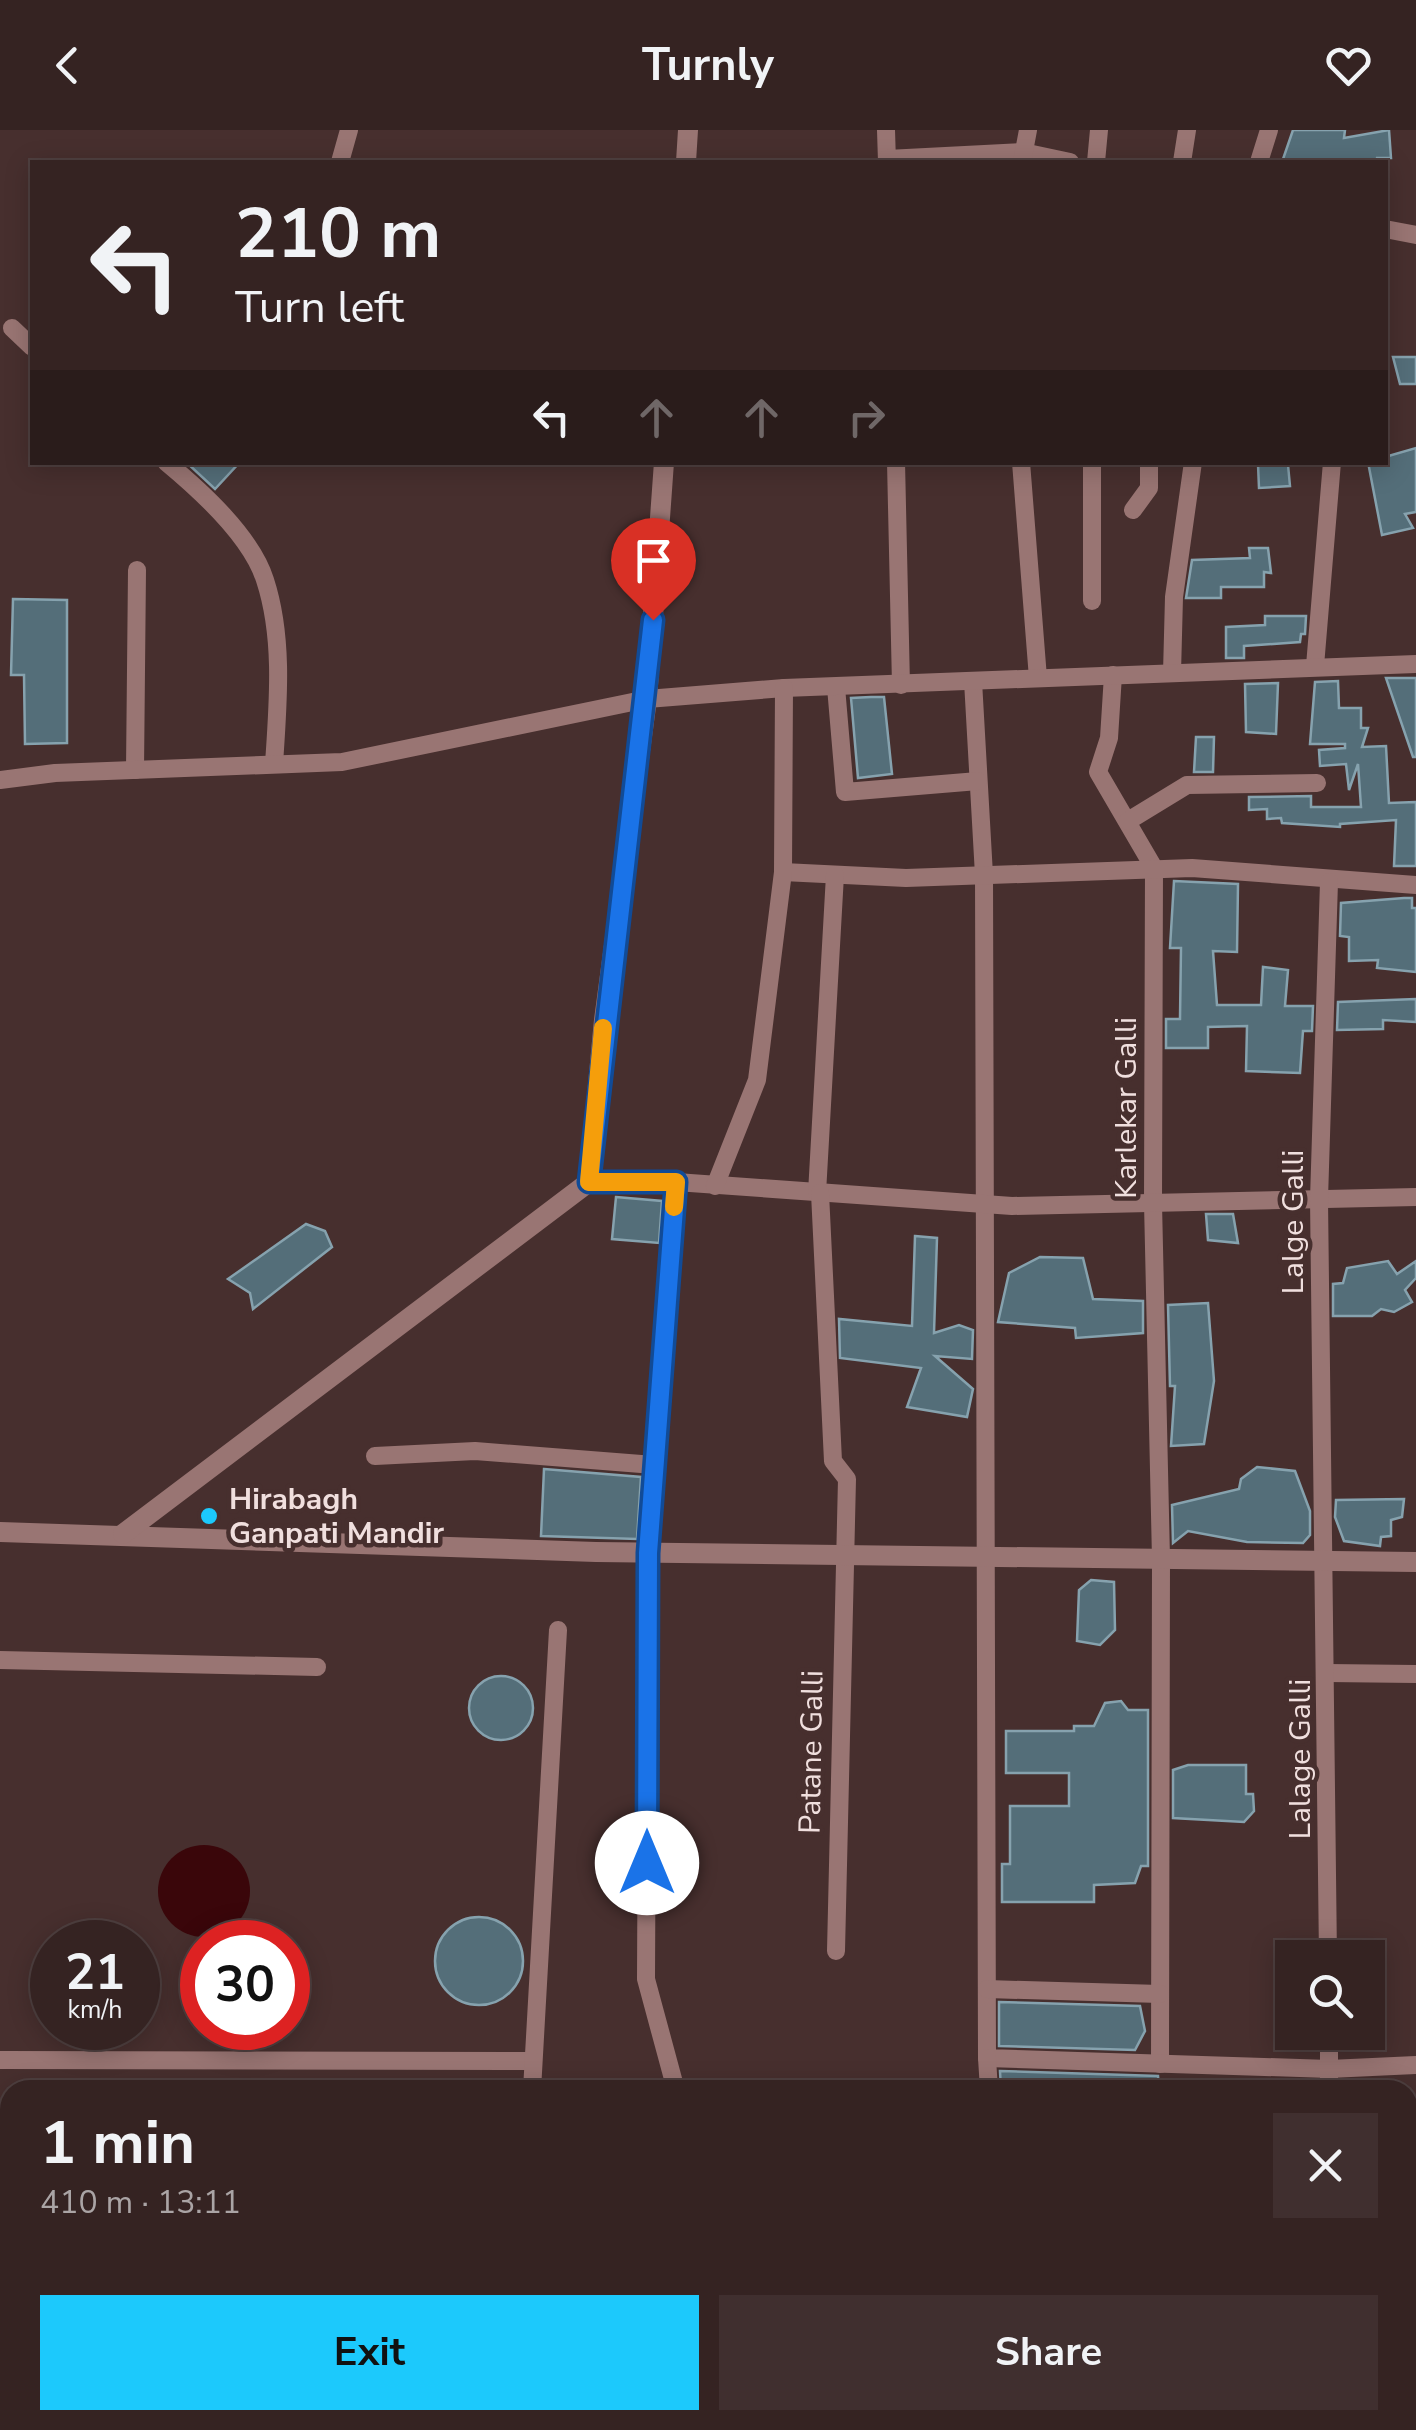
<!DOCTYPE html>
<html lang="en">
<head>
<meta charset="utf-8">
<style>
	:root { --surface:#352322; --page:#402f2f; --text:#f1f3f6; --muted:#aaa4a5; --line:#4f4040; --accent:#1cc9fc }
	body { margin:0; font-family:"Nunito Sans",sans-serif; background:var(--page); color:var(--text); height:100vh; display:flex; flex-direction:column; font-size:38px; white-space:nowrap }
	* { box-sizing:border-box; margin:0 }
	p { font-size:32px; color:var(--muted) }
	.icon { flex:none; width:55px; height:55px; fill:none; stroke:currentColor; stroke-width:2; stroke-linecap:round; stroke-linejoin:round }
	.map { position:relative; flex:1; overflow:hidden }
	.panel { position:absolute; left:0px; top:1950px; width:1418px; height:350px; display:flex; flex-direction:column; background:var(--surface); border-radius:30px 30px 0 0; box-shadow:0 5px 25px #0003,0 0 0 2px var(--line) }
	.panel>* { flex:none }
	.guide { position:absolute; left:30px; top:30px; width:1358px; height:305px; border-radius:0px; box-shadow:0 5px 25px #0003,0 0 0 2px var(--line); background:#352322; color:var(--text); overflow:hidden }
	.controls { position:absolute; left:1275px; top:1810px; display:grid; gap:20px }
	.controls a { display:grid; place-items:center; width:110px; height:110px; border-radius:0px; background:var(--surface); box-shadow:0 5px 25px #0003,0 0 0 2px var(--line); font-size:50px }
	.speed { position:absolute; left:30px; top:1790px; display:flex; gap:20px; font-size:50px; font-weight:700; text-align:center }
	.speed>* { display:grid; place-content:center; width:130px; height:130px; border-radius:50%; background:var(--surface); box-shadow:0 5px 25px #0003,0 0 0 2px var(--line); line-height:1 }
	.speed small { font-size:25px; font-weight:400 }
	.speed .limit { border:15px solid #d22; background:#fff; color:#111 }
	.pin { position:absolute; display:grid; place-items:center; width:85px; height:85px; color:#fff; margin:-102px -42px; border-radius:50% 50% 50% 0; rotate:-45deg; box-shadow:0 0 10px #0007 }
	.pin .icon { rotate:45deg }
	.me { position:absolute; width:110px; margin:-55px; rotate:0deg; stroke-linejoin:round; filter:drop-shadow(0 0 8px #0008) }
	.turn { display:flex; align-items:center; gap:35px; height:210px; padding:0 40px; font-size:45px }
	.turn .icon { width:130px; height:130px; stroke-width:2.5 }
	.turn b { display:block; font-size:70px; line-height:85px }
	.lanes { display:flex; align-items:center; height:95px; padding:0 40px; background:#0003; justify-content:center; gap:50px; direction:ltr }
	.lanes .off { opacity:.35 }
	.round { display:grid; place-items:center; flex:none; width:105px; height:105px; border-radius:0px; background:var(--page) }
	.summary { display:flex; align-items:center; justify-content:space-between; height:170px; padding:0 40px }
	h1 { font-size:60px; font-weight:700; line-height:75px }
	.primary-button { display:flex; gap:20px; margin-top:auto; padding:20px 40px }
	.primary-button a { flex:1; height:115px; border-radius:0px; background:var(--accent); color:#111; font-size:40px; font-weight:700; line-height:115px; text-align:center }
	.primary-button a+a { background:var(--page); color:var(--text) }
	header { display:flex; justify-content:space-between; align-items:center; height:130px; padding:0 40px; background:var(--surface); font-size:45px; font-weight:700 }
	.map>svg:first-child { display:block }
</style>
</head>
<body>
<header><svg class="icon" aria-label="back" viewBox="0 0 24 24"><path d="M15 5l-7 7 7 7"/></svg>Turnly<svg class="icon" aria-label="heart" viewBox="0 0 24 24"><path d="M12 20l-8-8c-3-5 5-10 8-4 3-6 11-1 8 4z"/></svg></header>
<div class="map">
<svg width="1416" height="2300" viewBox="0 0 1416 2300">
	<rect width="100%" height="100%" fill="#472f2e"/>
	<circle fill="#3a060a" cx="204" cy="1761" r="46"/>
	<g fill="#546e79" stroke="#86a2ae" stroke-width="2.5">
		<path d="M 1293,0 L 1345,0 L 1344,8 L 1389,0 L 1391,28 L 1377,28 L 1376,32 L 1282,32 Z"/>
		<path d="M 1393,227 L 1416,227 L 1416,254 L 1400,254 Z"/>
		<path d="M 1416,318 L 1416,382 L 1405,384 L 1413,398 L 1382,405 L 1368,332 L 1385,332 L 1385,327 Z"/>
		<path d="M 186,332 L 240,332 L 215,359 Z"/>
		<path d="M 1258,334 L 1288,335 L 1290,356 L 1259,358 Z"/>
		<path d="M 1249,418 L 1268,418 L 1271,443 L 1264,442 L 1264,457 L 1221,457 L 1221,468 L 1186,468 L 1192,430 L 1250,428 Z"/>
		<path d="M 13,469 L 67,470 L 67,613 L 25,614 L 24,545 L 11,545 Z"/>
		<path d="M 1265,486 L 1306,486 L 1305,504 L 1301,504 L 1300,512 L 1244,516 L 1244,528 L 1226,528 L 1226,497 L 1265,495 Z"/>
		<path d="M 1386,548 L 1416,548 L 1416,627 L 1413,627 Z"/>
		<path d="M 1338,551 L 1339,578 L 1361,578 L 1361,598 L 1368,598 L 1362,617 L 1386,616 L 1389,673 L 1416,672 L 1416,736 L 1394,736 L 1396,690 L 1340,694 L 1340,697 L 1282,693 L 1281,688 L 1267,689 L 1267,679 L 1249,680 L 1249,667 L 1311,666 L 1311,677 L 1361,677 L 1358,634 L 1349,660 L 1346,634 L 1320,636 L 1319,620 L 1345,618 L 1345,614 L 1310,614 L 1315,552 Z"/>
		<path d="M 1278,553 L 1276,604 L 1246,602 L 1245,554 Z"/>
		<path d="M 871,567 L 884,567 L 892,644 L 858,648 L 851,568 Z"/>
		<path d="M 1196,607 L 1214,607 L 1213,642 L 1194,642 Z"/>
		<path d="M 1174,751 L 1238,754 L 1237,822 L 1213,821 L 1217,875 L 1261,875 L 1263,837 L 1288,840 L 1285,876 L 1313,876 L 1312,901 L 1303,901 L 1300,943 L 1246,941 L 1247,896 L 1208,897 L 1208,918 L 1166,918 L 1166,889 L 1180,889 L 1181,818 L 1170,818 Z"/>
		<path d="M 1404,768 L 1412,768 L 1412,778 L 1416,778 L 1416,842 L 1377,838 L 1378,830 L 1349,831 L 1349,807 L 1340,806 L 1341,773 Z"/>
		<path d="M 1416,869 L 1416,892 L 1383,890 L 1383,899 L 1337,900 L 1338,872 Z"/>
		<path d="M 616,1067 L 662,1071 L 659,1113 L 612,1109 Z"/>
		<path d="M 1206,1084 L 1233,1084 L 1238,1113 L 1208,1110 Z"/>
		<path d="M 306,1094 L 325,1101 L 332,1117 L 253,1179 L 250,1163 L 228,1149 Z"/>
		<path d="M 915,1106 L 937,1108 L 934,1203 L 959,1195 L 973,1200 L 972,1229 L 935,1226 L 973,1259 L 967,1287 L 907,1277 L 921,1238 L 840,1228 L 839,1189 L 912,1196 Z"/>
		<path d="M 1040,1127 L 1083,1128 L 1093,1169 L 1143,1171 L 1143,1203 L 1076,1208 L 1075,1198 L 998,1192 L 1009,1143 Z"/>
		<path d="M 1388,1131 L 1397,1144 L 1416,1131 L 1416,1148 L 1405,1160 L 1412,1172 L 1394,1182 L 1381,1179 L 1372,1186 L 1333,1186 L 1333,1154 L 1343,1153 L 1347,1138 Z"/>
		<path d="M 1208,1173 L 1214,1251 L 1204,1314 L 1171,1316 L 1175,1256 L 1170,1256 L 1168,1175 Z"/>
		<path d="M 1257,1337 L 1295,1341 L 1310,1381 L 1310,1405 L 1303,1413 L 1247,1412 L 1188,1401 L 1173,1413 L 1172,1375 L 1239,1359 L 1241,1349 Z"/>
		<path d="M 544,1339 L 641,1347 L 637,1409 L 541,1406 Z"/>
		<path d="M 1404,1369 L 1402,1387 L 1391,1390 L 1391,1406 L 1381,1407 L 1380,1416 L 1344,1411 L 1335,1387 L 1336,1370 Z"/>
		<path d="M 1091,1450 L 1114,1452 L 1115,1500 L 1100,1515 L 1077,1511 L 1079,1460 Z"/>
		<circle cx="501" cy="1578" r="32"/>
		<path d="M 1121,1571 L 1128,1580 L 1148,1580 L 1148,1736 L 1141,1736 L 1135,1753 L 1094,1755 L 1094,1772 L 1002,1772 L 1002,1734 L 1010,1734 L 1010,1676 L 1069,1676 L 1069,1643 L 1006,1643 L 1006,1601 L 1074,1601 L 1074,1596 L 1094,1596 L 1105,1573 Z"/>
		<path d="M 1188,1635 L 1246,1635 L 1246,1664 L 1253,1664 L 1254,1681 L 1244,1692 L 1173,1688 L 1173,1640 Z"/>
		<circle cx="479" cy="1831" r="44"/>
		<path d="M 999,1872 L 1140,1876 L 1145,1901 L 1135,1920 L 999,1916 Z"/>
		<path d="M 1000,1941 L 1158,1946 L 1159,1960 L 1001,1960 Z"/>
	</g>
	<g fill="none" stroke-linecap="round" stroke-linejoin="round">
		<g stroke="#997573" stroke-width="18">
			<path d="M 886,0 L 887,32"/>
			<path d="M 887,29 L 1023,22 L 1070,32"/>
			<path d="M 340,32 L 349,0"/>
			<path d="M 1022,32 L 1028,0"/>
			<path d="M 1096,32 L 1099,0"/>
			<path d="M 1182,32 L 1187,0"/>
			<path d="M 1259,32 L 1269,0"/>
			<path d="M 1385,99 L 1416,105"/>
			<path d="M 12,198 L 32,217"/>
			<path d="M 166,332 C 201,361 251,406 265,450 C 284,508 278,574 274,634"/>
			<path d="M 896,332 L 901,555"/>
			<path d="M 1021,332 L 1038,548"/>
			<path d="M 1092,332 L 1092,471"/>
			<path d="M 1133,380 L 1149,358 L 1149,332"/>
			<path d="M 1315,536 L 1332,332"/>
			<path d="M 1172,543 L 1174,467 L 1193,332"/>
			<path d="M 1113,545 L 1109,608 L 1098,642 L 1154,738 L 1153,1073 L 1161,1429 L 1160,1934"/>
			<path d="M 973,551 L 984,745 L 987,1928 L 1329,1939 L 1416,1935"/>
			<path d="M 836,557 L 845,662 L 978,651"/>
			<path d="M 135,640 L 137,440"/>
			<path d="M 0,650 L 55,643 L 342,632 L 647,569 L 784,558 L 1416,534"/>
			<path d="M 1128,691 L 1187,655 L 1317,653"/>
			<path d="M 783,742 L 906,748 L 1192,738 L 1416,755"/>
			<path d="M 589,1052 L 676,1052 L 1012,1076 L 1416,1067"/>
			<path d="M 715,1056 L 757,950 L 783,742 L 784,558"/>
			<path d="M 817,1063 L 835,745"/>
			<path d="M 820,1063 L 833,1331 L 847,1349 L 836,1821"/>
			<path d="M 375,1326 L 475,1321 L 654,1335"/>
			<path d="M 0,1530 L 317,1537"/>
			<path d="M 1327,1543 L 1416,1544"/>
			<path d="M 1328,1828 L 1319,1069 L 1329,752"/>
			<path d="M 987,1859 L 1160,1864"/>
			<path d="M 1329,1902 L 1329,1960"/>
			<path d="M 987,1928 L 989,1960"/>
			<path d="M 0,1930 L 532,1931"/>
			<path d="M 532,1960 L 558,1500"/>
			<path d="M 676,1960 L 646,1849 L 648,1423 L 676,1052"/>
			<path d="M 1408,2018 L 1416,2018"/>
			<path d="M 0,2066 L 10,2066"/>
			<path d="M 1408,2104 L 1416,2104"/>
			<path d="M 0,2191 L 10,2191"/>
			<path d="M 1298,2290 L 1298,2300"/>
			<path d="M 122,2300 L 122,2290"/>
		</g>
		<g stroke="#997573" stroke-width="20">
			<path d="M 686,32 L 688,0"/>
			<path d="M 0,1402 L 596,1422 L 1416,1432"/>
			<path d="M 123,1404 L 589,1052 L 604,890 L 647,569 L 664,332"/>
			<path d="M 661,2300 L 662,2290"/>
			<path d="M 1021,2300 L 1022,2290"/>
		</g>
		<g stroke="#d09895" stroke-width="20">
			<path d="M 1408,2254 L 1416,2253"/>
			<path d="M 433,2300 L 611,2290"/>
		</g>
	</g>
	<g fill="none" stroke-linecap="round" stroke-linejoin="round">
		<defs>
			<path id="route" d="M 647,1733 L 648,1423 L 676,1052 L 589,1052 L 653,490"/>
		</defs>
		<use href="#route" stroke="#114b97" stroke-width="25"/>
		<use href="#route" stroke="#1a73e8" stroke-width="18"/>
		<path stroke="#f59e0b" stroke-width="18" d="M 603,898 L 589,1052 L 676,1052 L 674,1077"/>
	</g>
	<circle fill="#1cc9fc" stroke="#472f2e" stroke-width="4" cx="209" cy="1386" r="10"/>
	<g text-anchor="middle" stroke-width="9" stroke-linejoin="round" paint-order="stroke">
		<g font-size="30" fill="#f0dfde" stroke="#472f2e">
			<text transform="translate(1126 978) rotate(-90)" y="10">Karlekar Galli</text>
			<text transform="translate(1293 1092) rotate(-90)" y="10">Lalge Galli</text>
			<text transform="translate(811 1622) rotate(-89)" y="10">Patane Galli</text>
			<text transform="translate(1300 1629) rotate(-90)" y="10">Lalage Galli</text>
		</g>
		<g font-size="30" font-weight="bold" fill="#f0dfde" stroke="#472f2e" text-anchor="start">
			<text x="229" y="1379">Hirabagh<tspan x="229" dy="34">Ganpati Mandir</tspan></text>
		</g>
	</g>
</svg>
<div class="controls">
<a><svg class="icon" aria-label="search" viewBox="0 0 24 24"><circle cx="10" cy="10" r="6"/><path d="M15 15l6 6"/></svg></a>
</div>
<div class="speed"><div>21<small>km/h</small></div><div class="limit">30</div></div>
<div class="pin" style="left:653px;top:490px;background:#d93025"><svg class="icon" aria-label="arrive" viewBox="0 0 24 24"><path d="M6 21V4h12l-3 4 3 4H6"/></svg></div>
<svg class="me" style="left:647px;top:1733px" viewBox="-20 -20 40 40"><circle r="19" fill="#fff"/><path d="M0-13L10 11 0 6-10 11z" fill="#1a73e8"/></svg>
<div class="guide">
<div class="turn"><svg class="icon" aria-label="left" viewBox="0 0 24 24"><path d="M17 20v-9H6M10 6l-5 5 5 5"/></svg><div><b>210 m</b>Turn left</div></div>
<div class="lanes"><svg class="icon" aria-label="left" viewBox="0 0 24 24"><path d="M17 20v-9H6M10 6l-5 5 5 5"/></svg><svg class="icon off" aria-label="ahead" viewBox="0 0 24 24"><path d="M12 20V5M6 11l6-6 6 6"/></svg><svg class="icon off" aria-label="ahead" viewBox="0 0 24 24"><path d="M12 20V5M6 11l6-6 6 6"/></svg><svg class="icon off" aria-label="right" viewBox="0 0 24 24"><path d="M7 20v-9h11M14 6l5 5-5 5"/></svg></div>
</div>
<section class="panel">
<div class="summary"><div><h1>1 min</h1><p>410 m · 13:11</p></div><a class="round"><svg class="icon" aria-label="close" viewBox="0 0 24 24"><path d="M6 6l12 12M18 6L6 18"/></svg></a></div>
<div class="primary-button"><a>Exit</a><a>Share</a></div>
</section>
</div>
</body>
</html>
